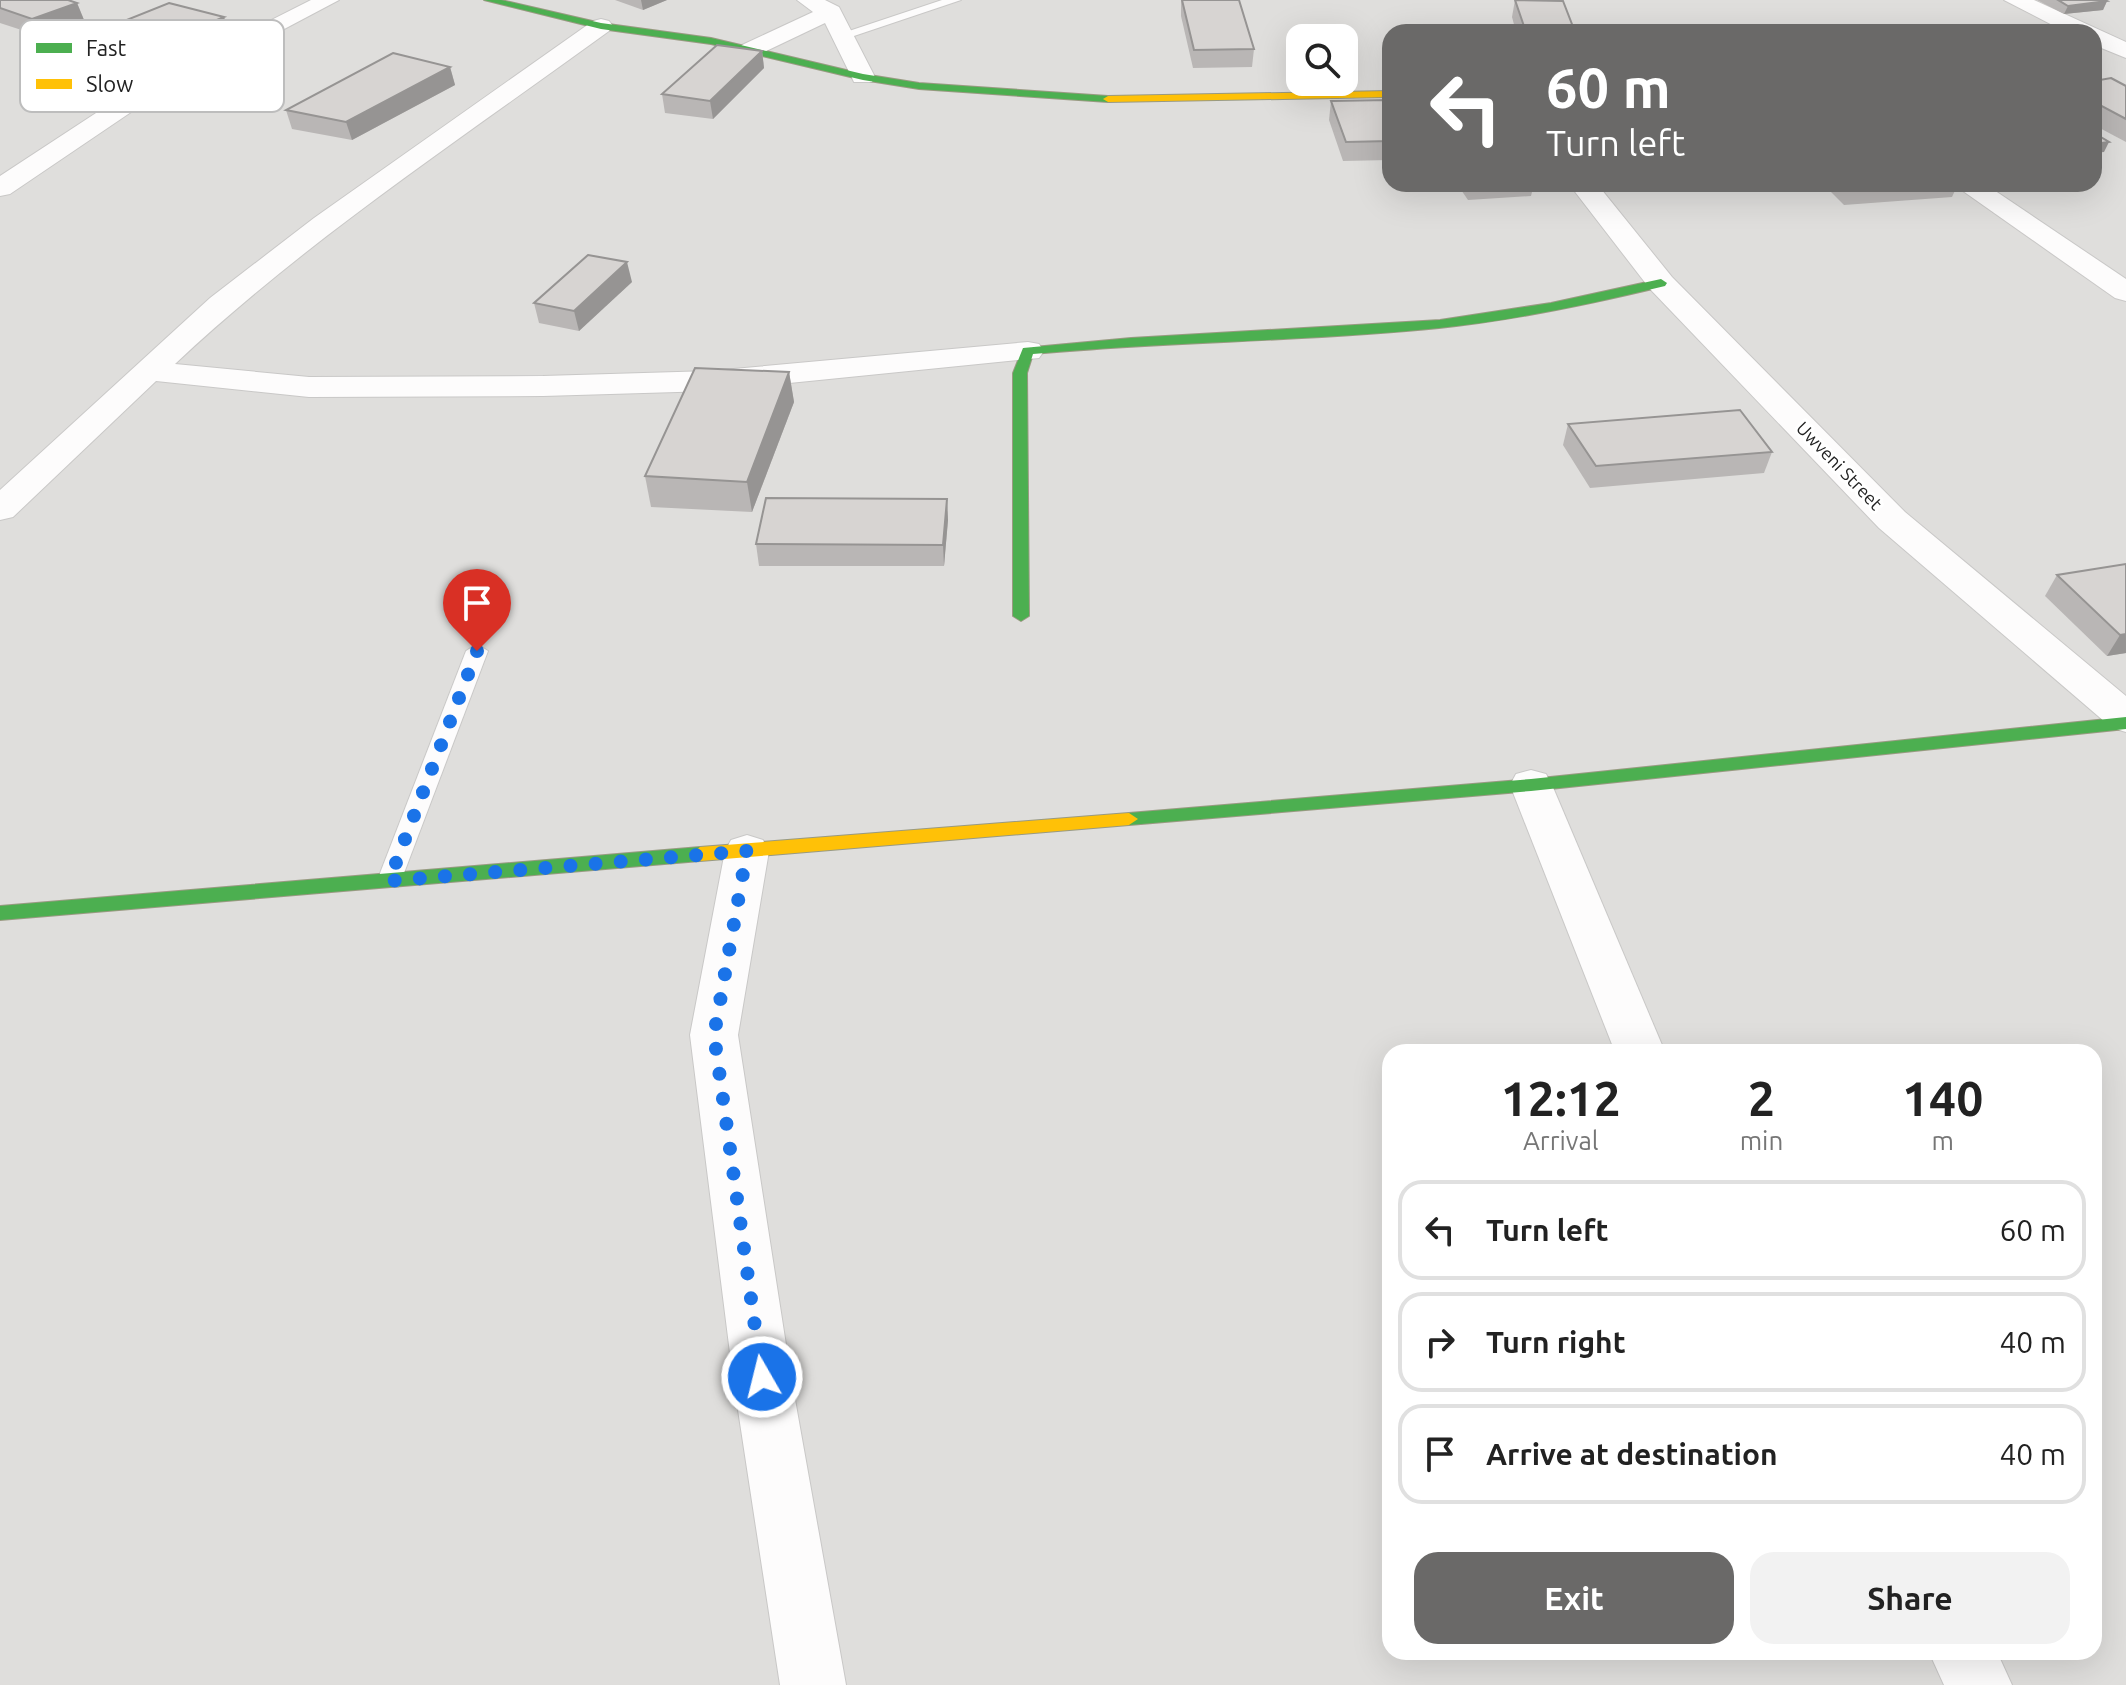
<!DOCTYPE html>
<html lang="en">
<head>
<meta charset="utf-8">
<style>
	:root { --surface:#fff; --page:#f2f2f2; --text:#222; --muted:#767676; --line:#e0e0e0; --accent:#6a6968 }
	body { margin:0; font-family:Ubuntu,sans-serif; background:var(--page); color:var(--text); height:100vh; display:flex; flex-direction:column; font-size:30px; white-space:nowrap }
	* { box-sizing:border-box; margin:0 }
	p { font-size:26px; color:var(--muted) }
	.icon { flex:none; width:44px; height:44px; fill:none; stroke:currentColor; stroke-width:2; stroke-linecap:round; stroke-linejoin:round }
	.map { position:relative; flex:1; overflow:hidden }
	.details { position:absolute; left:1382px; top:1044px; width:720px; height:616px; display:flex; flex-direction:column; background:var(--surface); border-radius:24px; box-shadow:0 8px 32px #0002 }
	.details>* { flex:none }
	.top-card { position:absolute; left:1382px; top:24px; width:720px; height:168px; border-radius:24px; box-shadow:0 8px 32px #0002; background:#6a6968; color:#fff; overflow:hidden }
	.tools { position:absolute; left:1286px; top:24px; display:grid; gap:16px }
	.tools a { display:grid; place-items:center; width:72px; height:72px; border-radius:16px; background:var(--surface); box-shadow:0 8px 32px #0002; font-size:40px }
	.pin { position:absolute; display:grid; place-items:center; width:68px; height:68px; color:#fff; margin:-82px -34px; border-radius:50% 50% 50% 0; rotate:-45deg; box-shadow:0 0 8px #0007 }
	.pin .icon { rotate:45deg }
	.me { position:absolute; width:88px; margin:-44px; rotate:352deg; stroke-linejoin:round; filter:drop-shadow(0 0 6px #0008) }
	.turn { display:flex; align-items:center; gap:28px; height:168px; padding:0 32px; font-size:36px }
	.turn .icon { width:104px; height:104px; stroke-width:2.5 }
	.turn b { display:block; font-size:56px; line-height:68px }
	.eta { display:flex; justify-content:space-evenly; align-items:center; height:136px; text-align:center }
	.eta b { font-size:48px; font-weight:600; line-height:56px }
	.cta { display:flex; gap:16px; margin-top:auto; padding:16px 32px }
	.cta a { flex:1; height:92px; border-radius:24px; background:var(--accent); color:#fff; font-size:32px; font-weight:600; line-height:92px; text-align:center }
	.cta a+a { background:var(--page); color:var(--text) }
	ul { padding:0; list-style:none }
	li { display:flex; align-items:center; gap:24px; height:100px; margin:0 16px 12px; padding:0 16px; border:4px solid var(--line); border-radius:24px }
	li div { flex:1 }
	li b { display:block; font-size:30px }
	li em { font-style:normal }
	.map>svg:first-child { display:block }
</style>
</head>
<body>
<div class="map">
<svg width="2126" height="1685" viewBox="0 0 2126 1685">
	<rect width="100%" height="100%" fill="#f0eeeb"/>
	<path fill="#dfdedc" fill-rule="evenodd" d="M 0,0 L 2126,0 L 2126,1685 L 0,1685 ZM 1390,32 L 2094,32 L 2094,184 L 1390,184 ZM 1300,38 L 1344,38 L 1344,82 L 1300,82 ZM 1390,1052 L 2094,1052 L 2094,1652 L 1390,1652 Z"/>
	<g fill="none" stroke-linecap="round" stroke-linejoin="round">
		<defs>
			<g id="lane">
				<path d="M 942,0 L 961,0 L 848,38 L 837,35 Z"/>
				<path d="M 477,644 L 488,651 L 401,881 L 398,887 L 380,887 L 377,881 L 466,651 Z"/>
			</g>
			<g id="street">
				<path d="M 311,0 L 339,0 L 143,104 L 10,194 L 0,196 L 0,176 L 125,94 Z"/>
				<path d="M 797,0 L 825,0 L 839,7 L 875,77 L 872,82 L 854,82 L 825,23 L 758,55 L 742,55 L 738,50 L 742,45 L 813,12 Z"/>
				<path d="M 2004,0 L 2034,0 L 2126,42 L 2126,58 L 2094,45 L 2094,32 L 2066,32 Z"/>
				<path d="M 601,19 L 609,21 L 613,26 L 609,31 C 462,138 308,239 175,364 L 309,377 L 543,376 L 711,371 L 1028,342 L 1039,344 L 1044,351 L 1039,358 L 711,391 L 543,396 L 309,397 L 156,381 L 13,517 L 0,520 L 0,490 L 210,298 L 314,218 L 593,21 Z"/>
				<path d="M 1569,184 L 1597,184 L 1672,277 L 1905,512 L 2126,696 L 2126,732 L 2112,728 L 1879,528 L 1650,289 Z"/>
				<path d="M 1953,184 L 1985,184 L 2126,279 L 2126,301 L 2115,298 Z"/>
				<path d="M 1531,770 L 1546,774 L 1552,785 L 1665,1052 L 1615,1052 L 1510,785 L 1516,774 Z"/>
				<path d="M 747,835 L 763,840 L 769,851 L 738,1035 L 791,1377 L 846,1685 L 780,1685 L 733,1377 L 690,1035 L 725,851 L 731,840 Z"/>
				<path d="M 1929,1652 L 1997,1652 L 2012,1685 L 1944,1685 Z"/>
			</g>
			<g id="fast">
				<path d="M 484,0 L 501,0 L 601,23 L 711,38 L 863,74 L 919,83 L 1108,96 L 1113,99 L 1108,102 L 919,89 L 863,80 L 711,44 L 601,29 Z"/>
				<path d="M 1661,279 L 1667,283 L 1665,286 C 1591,304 1515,320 1439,328 C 1304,342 1168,341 1033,354 L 1027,373 L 1029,616 L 1021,621 L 1013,616 L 1013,373 L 1023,348 L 1131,338 L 1440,320 L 1551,303 Z"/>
				<path d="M 2126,717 L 2126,729 L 1531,791 L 1129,825 L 1120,819 L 1129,813 L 1531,779 Z"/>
				<path d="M 700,847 L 709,854 L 700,861 L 0,920 L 0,906 Z"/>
			</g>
			<g id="slow">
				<path d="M 1390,91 L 1390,97 L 1108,102 L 1103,99 L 1108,96 Z"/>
				<path d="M 1129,813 L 1138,819 L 1129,825 L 700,861 L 691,854 L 700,847 Z"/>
			</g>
		</defs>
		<use href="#lane" stroke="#c9c8c7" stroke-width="2"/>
		<use href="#street" stroke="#c9c8c7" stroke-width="2"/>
		<use href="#fast" stroke="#999a82" stroke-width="2"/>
		<use href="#slow" stroke="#999a82" stroke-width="2"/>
		<use href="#lane" fill="#fdfcfc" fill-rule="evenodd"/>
		<use href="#street" fill="#fdfcfc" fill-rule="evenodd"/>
		<use href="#fast" fill="#4caf50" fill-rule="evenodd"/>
		<use href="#slow" fill="#ffc107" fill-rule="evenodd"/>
	</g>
	<g fill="#b9b6b5">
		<path d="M 0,0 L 77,3 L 84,20 L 40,36 L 0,23 Z"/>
		<path d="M 615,0 L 667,0 L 643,10 Z"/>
		<path d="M 1181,0 L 1254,49 L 1252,67 L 1193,68 L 1181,16 Z"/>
		<path d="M 1515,0 L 1575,32 L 1516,32 L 1512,17 Z"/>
		<path d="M 2037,0 L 2105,0 L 2107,1 L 2103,10 L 2064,14 Z"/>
		<path d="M 224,17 L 230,35 L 181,56 L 126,40 L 119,23 Z"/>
		<path d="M 762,51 L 764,68 L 713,119 L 665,113 L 662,94 Z"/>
		<path d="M 450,67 L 455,85 L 352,140 L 292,129 L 286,110 Z"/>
		<path d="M 2094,81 L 2126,86 L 2126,142 L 2094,125 Z"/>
		<path d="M 1331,101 L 1390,106 L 1390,160 L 1343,161 L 1329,120 Z"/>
		<path d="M 1457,184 L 1534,184 L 1531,196 L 1468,200 Z"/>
		<path d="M 1823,184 L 1958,184 L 1952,197 L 1844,205 Z"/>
		<path d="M 632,282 L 579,331 L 539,323 L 534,303 Z"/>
		<path d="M 789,372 L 794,402 L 752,512 L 651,507 L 645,476 Z"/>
		<path d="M 1568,424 L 1772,452 L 1764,473 L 1590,488 L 1563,445 Z"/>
		<path d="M 947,499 L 948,520 L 944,566 L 759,566 L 756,544 Z"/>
		<path d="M 2126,564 L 2126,653 L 2107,656 L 2045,596 L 2057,575 Z"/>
	</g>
	<g fill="#969493">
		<path d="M 641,0 L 667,0 L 643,10 Z"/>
		<path d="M 2107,1 L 2103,10 L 2064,14 L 2068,6 Z"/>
		<path d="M 77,3 L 84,20 L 40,36 L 32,19 Z"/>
		<path d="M 224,17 L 230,35 L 181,56 L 174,38 Z"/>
		<path d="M 762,51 L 764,68 L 713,119 L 710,101 Z"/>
		<path d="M 450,67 L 455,85 L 352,140 L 346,122 Z"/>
		<path d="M 2109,142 L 2104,152 L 2094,153 L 2094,144 Z"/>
		<path d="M 627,262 L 632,282 L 579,331 L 574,311 Z"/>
		<path d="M 789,372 L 794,402 L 752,512 L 747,482 Z"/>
		<path d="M 947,499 L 948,520 L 944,566 L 943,545 Z"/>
		<path d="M 2126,634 L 2126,653 L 2107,656 L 2120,635 Z"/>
	</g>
	<g fill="#d7d4d2" stroke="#969493" stroke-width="2">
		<path d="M 0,0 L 68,0 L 77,3 L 32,19 L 0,8 Z"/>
		<path d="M 1182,0 L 1239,0 L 1254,49 L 1194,50 Z"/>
		<path d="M 1515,0 L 1563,1 L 1575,32 L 1526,32 Z"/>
		<path d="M 2058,0 L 2105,0 L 2107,1 L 2068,6 Z"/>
		<path d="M 169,3 L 224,17 L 174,38 L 119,23 Z"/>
		<path d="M 717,45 L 762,51 L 710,101 L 662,94 Z"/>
		<path d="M 393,53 L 450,67 L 346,122 L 286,110 Z"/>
		<path d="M 2111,78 L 2126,86 L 2126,119 L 2094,102 L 2094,81 Z"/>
		<path d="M 1388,100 L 1390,106 L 1390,141 L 1346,142 L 1331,101 Z"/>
		<path d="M 2094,133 L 2109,142 L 2094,144 Z"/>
		<path d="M 588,255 L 627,262 L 574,311 L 534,303 Z"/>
		<path d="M 695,368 L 789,372 L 747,482 L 645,476 Z"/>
		<path d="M 1740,410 L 1772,452 L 1596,466 L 1568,424 Z"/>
		<path d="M 766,498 L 947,499 L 943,545 L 756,544 Z"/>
		<path d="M 2126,564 L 2126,634 L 2120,635 L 2057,575 Z"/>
	</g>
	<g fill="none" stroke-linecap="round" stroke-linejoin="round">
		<path stroke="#1a73e8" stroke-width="14" stroke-dasharray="0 25.2" d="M 477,651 L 389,881 L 747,851 L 714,1035 L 762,1377"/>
	</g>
	<g text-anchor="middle" stroke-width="6" stroke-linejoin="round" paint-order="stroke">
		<g font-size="18" fill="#222" stroke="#fff">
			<text transform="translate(1839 466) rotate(46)" y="6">Uwveni Street</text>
		</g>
	</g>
	<rect x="20" y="20" width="264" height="92" rx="12" fill="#fff" stroke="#bdbdbd" stroke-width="2"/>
	<rect x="36" y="43" width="36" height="10" fill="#4caf50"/>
	<rect x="36" y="79" width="36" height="10" fill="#ffc107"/>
	<g font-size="22" fill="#222">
		<text x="86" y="56">Fast</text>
		<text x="86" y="92">Slow</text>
	</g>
</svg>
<div class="tools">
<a><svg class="icon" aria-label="search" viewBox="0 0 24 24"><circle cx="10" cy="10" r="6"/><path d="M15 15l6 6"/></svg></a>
</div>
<div class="pin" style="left:477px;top:651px;background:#d93025"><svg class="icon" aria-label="arrive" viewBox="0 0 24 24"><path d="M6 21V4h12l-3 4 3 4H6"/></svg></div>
<svg class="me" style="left:762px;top:1377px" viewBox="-20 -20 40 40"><circle r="17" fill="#1a73e8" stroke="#fff" stroke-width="3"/><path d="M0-11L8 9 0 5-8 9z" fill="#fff"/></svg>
<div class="top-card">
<div class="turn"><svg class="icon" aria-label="left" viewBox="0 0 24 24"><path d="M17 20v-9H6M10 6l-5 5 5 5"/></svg><div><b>60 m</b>Turn left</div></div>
</div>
<section class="details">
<div class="eta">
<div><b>12:12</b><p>Arrival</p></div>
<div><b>2</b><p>min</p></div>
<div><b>140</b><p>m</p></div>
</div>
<ul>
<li><svg class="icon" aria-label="left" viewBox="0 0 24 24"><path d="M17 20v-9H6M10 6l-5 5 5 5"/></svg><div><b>Turn left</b></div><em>60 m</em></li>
<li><svg class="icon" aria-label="right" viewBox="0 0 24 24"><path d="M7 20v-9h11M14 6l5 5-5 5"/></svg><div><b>Turn right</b></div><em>40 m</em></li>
<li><svg class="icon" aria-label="arrive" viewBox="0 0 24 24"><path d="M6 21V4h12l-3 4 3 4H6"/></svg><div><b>Arrive at destination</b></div><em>40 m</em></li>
</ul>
<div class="cta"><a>Exit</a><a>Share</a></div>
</section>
</div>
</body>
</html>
